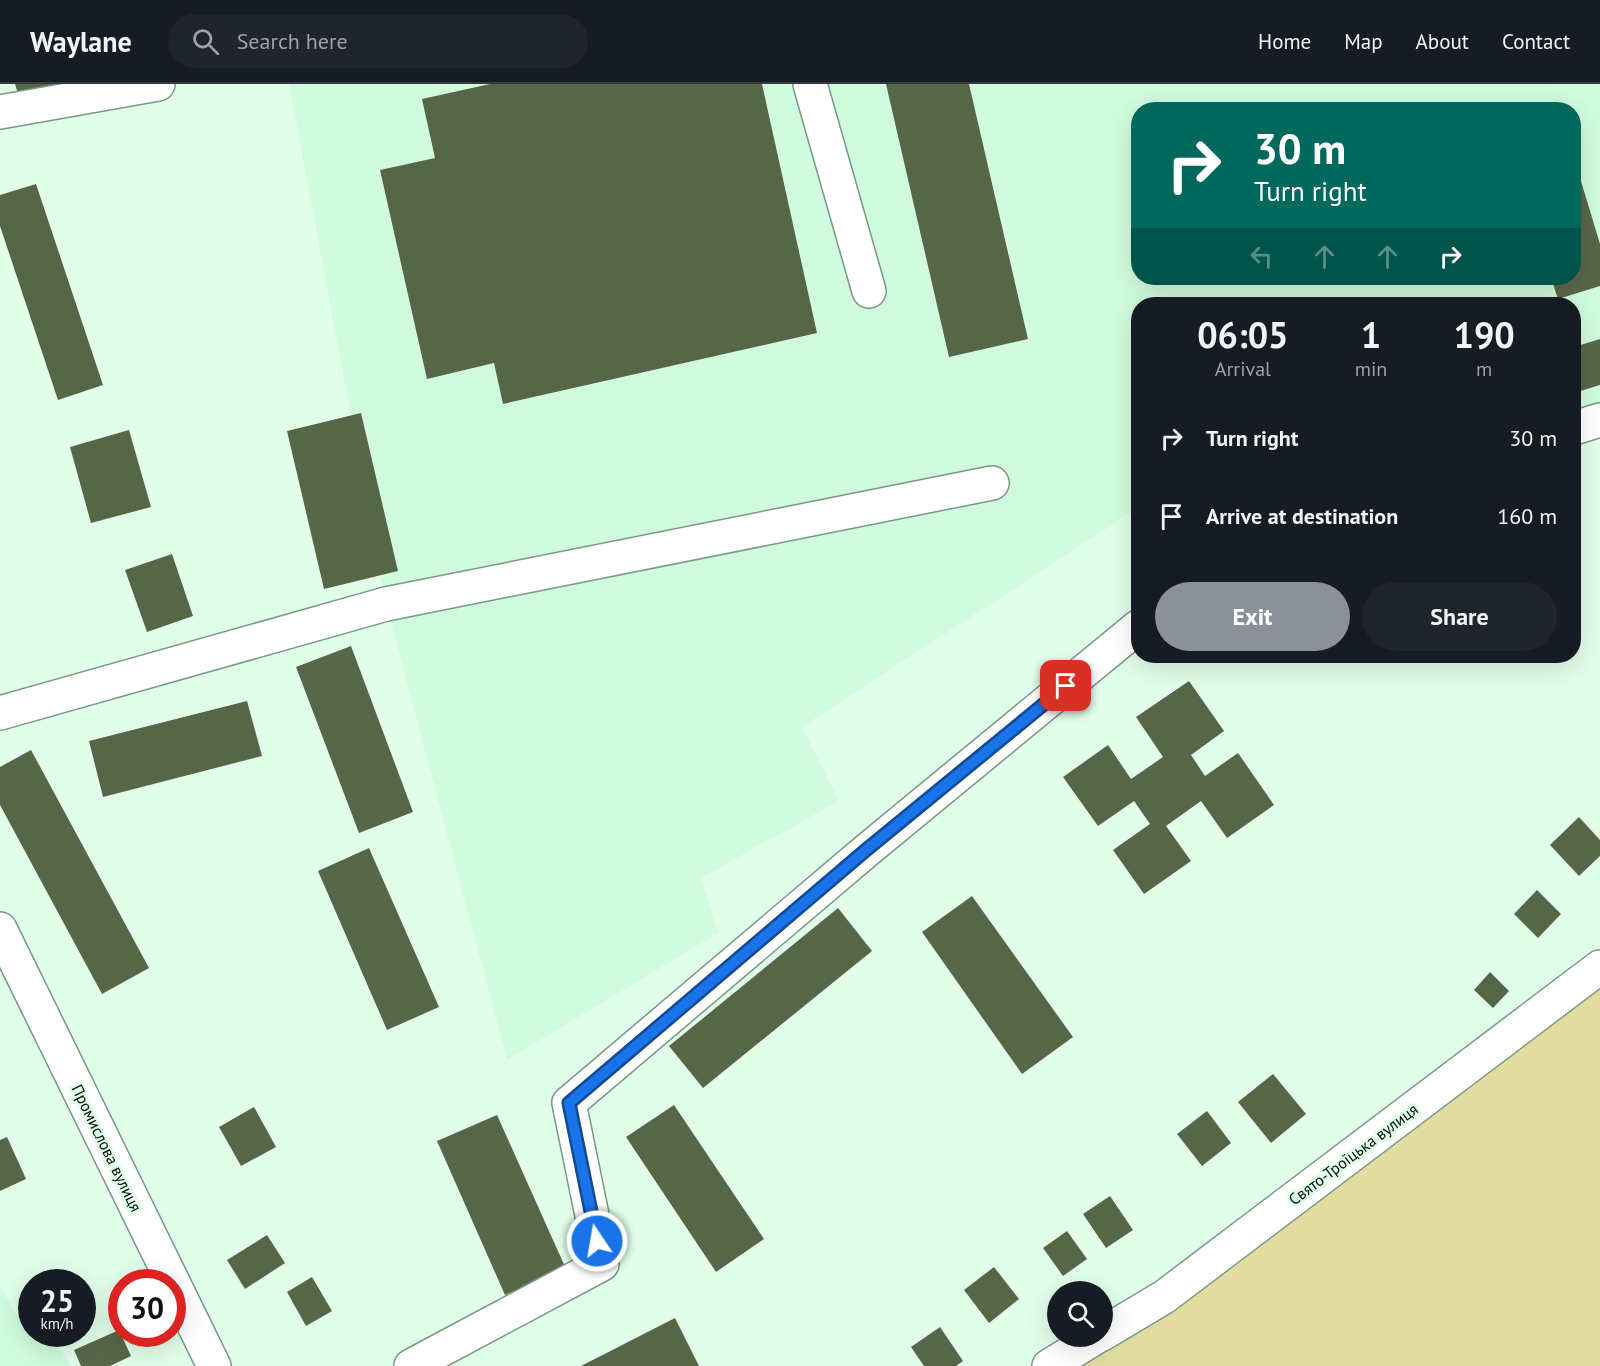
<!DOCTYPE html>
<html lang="en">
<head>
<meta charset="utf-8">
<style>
	:root { --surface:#171b24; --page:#20242c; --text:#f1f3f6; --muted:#9ea1a6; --line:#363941; --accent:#8c9099 }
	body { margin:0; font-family:"PT Sans",sans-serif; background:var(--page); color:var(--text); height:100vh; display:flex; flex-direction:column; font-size:22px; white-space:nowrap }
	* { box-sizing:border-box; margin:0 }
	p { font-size:20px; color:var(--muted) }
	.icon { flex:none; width:33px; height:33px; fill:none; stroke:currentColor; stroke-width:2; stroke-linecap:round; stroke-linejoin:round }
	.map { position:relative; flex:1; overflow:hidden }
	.side { position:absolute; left:1131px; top:213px; width:450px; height:366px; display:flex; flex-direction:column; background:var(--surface); border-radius:24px; box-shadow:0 6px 24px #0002 }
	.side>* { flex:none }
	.hud { position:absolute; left:1131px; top:18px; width:450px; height:183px; border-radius:24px; box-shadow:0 6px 24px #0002; background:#00695c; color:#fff; overflow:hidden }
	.tools { position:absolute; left:1047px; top:1197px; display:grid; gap:12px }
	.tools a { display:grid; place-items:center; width:66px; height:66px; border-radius:50%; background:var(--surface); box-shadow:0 6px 24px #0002; font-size:30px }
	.speed { position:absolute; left:18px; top:1185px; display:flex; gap:12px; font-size:30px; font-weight:700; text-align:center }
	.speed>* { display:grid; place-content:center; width:78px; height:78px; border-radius:50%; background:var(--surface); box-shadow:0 6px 24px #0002; line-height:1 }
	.speed small { font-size:15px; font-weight:400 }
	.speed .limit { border:9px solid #d22; background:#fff; color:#111 }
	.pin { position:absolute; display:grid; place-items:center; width:51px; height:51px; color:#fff; margin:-26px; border-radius:12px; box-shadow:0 3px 9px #0006 }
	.me { position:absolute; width:66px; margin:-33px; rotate:348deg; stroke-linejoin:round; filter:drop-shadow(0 0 4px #0008) }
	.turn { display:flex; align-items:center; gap:21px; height:126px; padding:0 24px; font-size:27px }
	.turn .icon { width:78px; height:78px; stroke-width:2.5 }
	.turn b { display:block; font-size:42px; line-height:51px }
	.lanes { display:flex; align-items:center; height:57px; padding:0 24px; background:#0003; justify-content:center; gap:30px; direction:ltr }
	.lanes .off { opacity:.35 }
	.eta { display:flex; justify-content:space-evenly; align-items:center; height:102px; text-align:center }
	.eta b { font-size:36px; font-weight:800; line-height:42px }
	.button { display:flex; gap:12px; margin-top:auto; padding:12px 24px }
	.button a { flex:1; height:69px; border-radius:36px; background:var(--accent); color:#fff; font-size:24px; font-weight:800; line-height:69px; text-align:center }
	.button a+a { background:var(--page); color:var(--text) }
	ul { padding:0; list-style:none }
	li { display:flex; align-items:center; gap:18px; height:78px; padding:0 24px }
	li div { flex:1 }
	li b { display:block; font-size:22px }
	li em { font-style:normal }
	header { display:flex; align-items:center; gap:36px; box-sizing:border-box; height:84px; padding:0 30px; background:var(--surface); border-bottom:2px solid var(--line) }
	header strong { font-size:28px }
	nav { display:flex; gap:33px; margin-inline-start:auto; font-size:21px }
	.search { width:420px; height:54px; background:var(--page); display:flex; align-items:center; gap:15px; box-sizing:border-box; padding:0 21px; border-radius:33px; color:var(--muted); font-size:22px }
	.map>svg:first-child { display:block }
</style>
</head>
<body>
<header>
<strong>Waylane</strong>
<div class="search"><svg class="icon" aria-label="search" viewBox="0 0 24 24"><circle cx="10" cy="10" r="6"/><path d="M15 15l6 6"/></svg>Search here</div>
<nav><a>Home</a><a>Map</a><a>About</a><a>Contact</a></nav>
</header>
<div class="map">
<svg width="1600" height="1282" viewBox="0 0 1600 1282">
	<rect width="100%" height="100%" fill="#e1feea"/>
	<g fill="#d0fbde" fill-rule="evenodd">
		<path d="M 289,0 L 1600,0 L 1600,336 L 1574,344 L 1574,220 L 1138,220 L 1138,424 L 802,643 L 839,717 L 701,794 L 718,849 L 507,976 L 386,520 ZM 1138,26 L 1574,26 L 1574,194 L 1138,194 Z"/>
		<path d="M 0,1201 L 18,1234 L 31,1230 L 32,1250 L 48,1250 L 72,1282 L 0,1282 Z"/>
	</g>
	<path fill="#e2dca1" d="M 1600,883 L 1600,1282 L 1049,1282 Z"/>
	<g fill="#586648">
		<path d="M 15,0 L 55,0 L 55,1 L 18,10 Z"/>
		<path d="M 490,0 L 762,0 L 817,249 L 503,320 L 494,279 L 427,295 L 380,86 L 435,74 L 422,15 Z"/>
		<path d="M 886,0 L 969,0 L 1028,255 L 949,273 Z"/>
		<path d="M 1574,74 L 1600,160 L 1600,202 L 1558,215 L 1551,194 L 1574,194 Z"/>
		<path d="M 36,100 L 103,301 L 58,316 L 0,142 L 0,111 Z"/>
		<path d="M 1600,255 L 1600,301 L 1574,309 L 1574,263 Z"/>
		<path d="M 361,329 L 398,487 L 324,505 L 287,347 Z"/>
		<path d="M 129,346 L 151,423 L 91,439 L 70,363 Z"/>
		<path d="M 172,470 L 193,532 L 147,548 L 125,486 Z"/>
		<path d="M 351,562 L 413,728 L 359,749 L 296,583 Z"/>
		<path d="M 1189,597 L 1224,647 L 1191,671 L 1205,692 L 1238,669 L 1274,721 L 1227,754 L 1201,717 L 1166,742 L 1191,777 L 1144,810 L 1113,766 L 1150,740 L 1134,717 L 1098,742 L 1063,693 L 1108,661 L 1131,695 L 1163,673 L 1136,633 Z"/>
		<path d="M 247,617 L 262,672 L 103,713 L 89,657 Z"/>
		<path d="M 31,666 L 149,884 L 102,910 L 0,721 L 0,683 Z"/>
		<path d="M 1579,733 L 1600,756 L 1600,772 L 1579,792 L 1550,761 Z"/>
		<path d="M 369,764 L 439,923 L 387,946 L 318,787 Z"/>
		<path d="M 1537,806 L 1561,830 L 1538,854 L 1514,830 Z"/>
		<path d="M 972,812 L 1073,953 L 1022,990 L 922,848 Z"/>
		<path d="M 838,824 L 872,867 L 703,1004 L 669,962 Z"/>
		<path d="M 1490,888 L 1509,907 L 1493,924 L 1474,906 Z"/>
		<path d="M 1273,990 L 1306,1030 L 1271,1059 L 1238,1018 Z"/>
		<path d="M 674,1021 L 764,1155 L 716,1188 L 626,1053 Z"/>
		<path d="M 254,1023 L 276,1063 L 241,1082 L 219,1043 Z"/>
		<path d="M 1207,1027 L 1231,1059 L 1202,1082 L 1177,1050 Z"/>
		<path d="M 497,1031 L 566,1185 L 505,1211 L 437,1057 Z"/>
		<path d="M 7,1053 L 26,1095 L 0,1107 L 0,1056 Z"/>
		<path d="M 1110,1112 L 1133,1146 L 1106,1164 L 1083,1130 Z"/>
		<path d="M 1067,1147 L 1087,1175 L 1063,1192 L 1043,1164 Z"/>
		<path d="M 267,1151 L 285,1179 L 245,1205 L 227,1176 Z"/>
		<path d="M 994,1183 L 1019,1215 L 989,1239 L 964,1206 Z"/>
		<path d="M 312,1193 L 332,1227 L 306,1242 L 287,1208 Z"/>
		<path d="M 675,1234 L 699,1282 L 581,1282 Z"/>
		<path d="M 940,1243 L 963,1277 L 956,1282 L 924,1282 L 911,1263 Z"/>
		<path d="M 119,1246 L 131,1272 L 110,1282 L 81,1282 L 74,1266 Z"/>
	</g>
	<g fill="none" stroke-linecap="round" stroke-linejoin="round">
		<defs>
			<g id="minor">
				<path d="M 810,0 L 869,207"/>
				<path d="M 0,28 L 158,0"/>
				<path d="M 1574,344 L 1600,336"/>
				<path d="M 0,629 L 386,520 L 992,399"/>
				<path d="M 0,845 L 214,1282"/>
				<path d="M 1102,1250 L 1164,1213 L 1600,883"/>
				<path d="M 411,1282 L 602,1180 L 569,1019 L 866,767 L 1138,543"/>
				<path d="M 1049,1282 L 1098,1252"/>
			</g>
		</defs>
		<use href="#minor" stroke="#789982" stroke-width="36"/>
		<use href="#minor" stroke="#fff" stroke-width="33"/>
	</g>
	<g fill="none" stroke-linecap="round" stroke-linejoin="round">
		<defs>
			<path id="route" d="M 597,1157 L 569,1019 L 866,766 L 1066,602"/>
		</defs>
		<use href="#route" stroke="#114b97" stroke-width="15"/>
		<use href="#route" stroke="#1a73e8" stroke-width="10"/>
	</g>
	<g text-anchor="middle" stroke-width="6" stroke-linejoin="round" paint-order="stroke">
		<g font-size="16" fill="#040e07" stroke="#e1feea">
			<text transform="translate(107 1064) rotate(64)" y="6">Промислова вулиця</text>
			<text transform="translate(1353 1070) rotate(-37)" y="6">Свято-Троїцька вулиця</text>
		</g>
	</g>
</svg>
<div class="tools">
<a><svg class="icon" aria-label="search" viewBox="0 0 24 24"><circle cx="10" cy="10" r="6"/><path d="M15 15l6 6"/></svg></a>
</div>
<div class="speed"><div>25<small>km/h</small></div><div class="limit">30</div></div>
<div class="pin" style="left:1066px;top:602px;background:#d93025"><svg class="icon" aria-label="arrive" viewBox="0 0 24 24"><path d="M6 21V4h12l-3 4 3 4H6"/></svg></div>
<svg class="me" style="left:597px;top:1157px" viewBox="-20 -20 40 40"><circle r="17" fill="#1a73e8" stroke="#fff" stroke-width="3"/><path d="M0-11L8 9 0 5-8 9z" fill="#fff"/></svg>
<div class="hud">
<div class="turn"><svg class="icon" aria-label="right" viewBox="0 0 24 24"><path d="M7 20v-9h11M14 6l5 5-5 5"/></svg><div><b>30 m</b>Turn right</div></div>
<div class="lanes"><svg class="icon off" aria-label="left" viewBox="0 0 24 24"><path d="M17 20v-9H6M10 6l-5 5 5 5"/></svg><svg class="icon off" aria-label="ahead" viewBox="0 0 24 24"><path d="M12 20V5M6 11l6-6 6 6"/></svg><svg class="icon off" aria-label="ahead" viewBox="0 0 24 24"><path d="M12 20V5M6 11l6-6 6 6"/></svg><svg class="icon" aria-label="right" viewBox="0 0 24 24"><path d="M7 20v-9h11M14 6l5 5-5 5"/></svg></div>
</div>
<section class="side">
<div class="eta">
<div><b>06:05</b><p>Arrival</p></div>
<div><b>1</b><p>min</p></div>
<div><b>190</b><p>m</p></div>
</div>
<ul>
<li><svg class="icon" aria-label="right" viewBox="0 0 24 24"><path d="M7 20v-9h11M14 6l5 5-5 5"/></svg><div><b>Turn right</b></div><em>30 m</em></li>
<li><svg class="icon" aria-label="arrive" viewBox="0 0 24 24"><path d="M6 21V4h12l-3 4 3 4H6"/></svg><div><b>Arrive at destination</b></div><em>160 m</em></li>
</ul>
<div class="button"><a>Exit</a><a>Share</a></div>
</section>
</div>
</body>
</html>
